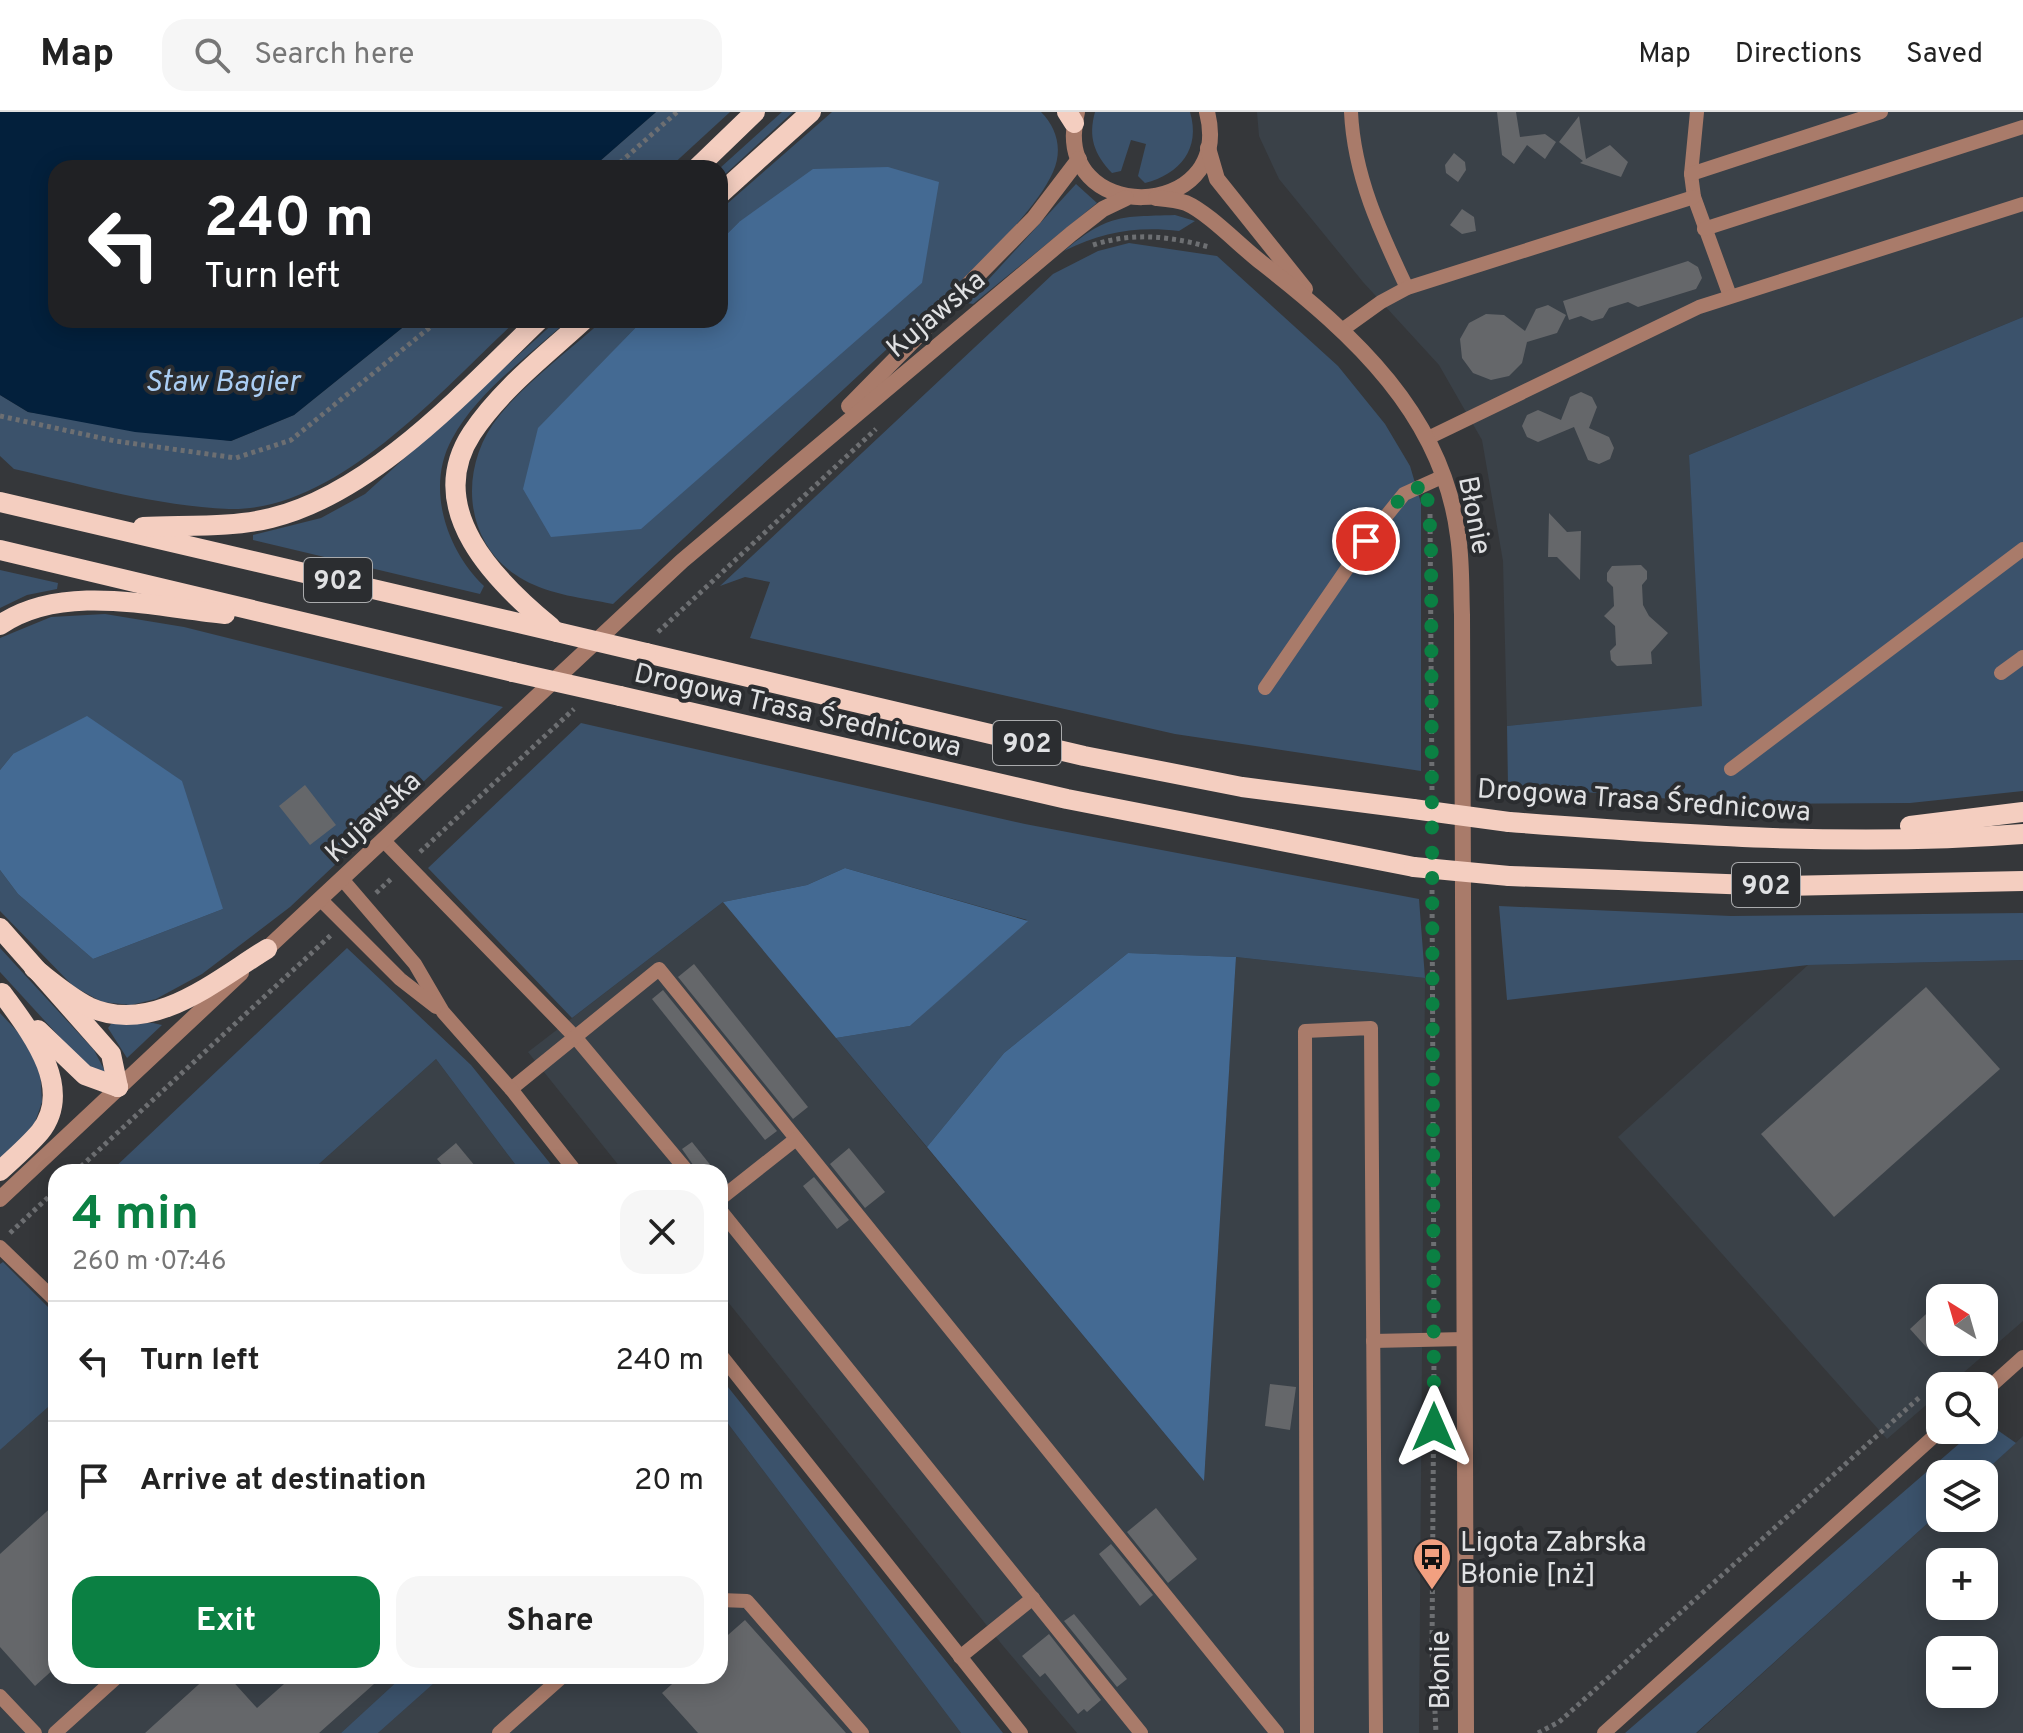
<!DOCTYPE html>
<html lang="en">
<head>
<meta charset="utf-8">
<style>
	:root { --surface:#fff; --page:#f6f6f6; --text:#222; --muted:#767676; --line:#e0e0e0; --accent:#0b8043 }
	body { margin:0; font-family:Overpass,sans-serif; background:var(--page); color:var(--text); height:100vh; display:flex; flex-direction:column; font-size:30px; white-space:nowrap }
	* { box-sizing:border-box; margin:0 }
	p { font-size:26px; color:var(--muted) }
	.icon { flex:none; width:44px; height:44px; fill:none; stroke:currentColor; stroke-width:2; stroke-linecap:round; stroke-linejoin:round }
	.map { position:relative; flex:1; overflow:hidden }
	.side { position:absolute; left:48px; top:1052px; width:680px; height:520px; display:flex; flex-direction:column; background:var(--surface); border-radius:24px; box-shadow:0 4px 20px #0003 }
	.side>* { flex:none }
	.top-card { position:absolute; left:48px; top:48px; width:680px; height:168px; border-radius:24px; box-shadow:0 4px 20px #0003; background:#202124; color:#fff; overflow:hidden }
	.needle { width:52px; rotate:323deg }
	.controls { position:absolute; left:1926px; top:1172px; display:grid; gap:16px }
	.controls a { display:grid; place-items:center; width:72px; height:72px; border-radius:16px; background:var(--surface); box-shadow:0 4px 20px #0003; font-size:40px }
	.pin { position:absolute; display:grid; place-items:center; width:68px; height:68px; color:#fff; margin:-34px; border:4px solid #fff; border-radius:50%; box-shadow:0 2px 8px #0007 }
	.me { position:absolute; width:88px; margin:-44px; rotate:0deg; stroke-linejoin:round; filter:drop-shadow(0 0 6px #0008) }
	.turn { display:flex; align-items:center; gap:28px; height:168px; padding:0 24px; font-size:36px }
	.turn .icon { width:104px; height:104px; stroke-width:2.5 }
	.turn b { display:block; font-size:56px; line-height:68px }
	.round { display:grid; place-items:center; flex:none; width:84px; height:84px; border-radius:24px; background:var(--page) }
	.headline { display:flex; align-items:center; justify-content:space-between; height:136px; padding:0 24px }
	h1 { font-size:48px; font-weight:700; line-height:60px; color:var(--accent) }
	.primary-button { display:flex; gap:16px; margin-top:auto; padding:16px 24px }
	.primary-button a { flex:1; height:92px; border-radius:24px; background:var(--accent); color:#fff; font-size:32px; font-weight:700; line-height:92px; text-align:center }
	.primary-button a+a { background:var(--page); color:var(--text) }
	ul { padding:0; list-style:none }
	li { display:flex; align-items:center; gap:24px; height:120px; padding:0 24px; border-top:2px solid var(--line) }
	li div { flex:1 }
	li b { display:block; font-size:30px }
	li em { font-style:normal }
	header { display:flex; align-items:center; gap:48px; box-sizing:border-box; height:112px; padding:0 40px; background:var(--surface); border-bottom:2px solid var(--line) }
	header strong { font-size:38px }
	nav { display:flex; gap:44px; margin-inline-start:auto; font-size:28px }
	.search { width:560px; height:72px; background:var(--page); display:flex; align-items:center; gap:20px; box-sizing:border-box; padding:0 28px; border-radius:24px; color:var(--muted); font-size:30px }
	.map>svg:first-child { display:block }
</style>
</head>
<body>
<header>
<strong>Map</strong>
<div class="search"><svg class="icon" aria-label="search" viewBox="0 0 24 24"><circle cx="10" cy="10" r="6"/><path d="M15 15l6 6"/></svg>Search here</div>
<nav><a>Map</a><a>Directions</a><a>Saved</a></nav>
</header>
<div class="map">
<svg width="2023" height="1621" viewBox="0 0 2023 1621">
	<rect width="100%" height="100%" fill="#35373a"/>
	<g fill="#3a4148" fill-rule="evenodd">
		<path d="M 1257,0 L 2023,0 L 2023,205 L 1689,343 L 1703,594 L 1507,614 L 1503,449 L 1482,328 L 1439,253 L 1363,170 L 1279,67 L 1259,24 Z"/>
		<path d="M 723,790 L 1203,1368 L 1236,845 L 1425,866 L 1419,1621 L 1077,1621 L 1004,1535 L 720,1180 L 720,1060 L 624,1060 L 528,940 Z"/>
		<path d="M 2023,848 L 2023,1209 L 1948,1274 L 1940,1274 L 1940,1281 L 1887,1327 L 1618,1025 L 1808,853 ZM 1940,1186 L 1984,1186 L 1984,1230 L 1940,1230 Z"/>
		<path d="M 436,947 L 521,1060 L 310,1060 Z"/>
		<path d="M 56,1288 L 56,1564 L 403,1564 L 341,1621 L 0,1621 L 0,1338 Z"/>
		<path d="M 726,1309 L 961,1621 L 378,1621 L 442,1564 L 720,1564 L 720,1314 Z"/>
		<path d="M 2023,1324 L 2023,1621 L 1697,1621 L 1940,1400 L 1940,1406 L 1984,1406 L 1982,1362 ZM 1940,1450 L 1984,1450 L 1984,1494 L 1940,1494 ZM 1940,1538 L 1984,1538 L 1984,1582 L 1940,1582 Z"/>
	</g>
	<g fill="#3b526b">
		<path d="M 656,0 L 730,0 L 669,56 L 592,56 Z"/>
		<path d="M 782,0 L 793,0 L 720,67 L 720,56 Z"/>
		<path d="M 832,0 L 1041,0 C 1057,16 1063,38 1053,60 C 1031,110 943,185 901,224 C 805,313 709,403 613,492 C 583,486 551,483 524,468 C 463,435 457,356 499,304 C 524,272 571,237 603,208 L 643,208 L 538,317 L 922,171 L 739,110 L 720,129 L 720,98 Z"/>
		<path d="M 1095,0 L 1190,0 C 1201,37 1180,62 1145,71 L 1138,64 L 1146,32 L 1131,28 L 1121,59 L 1112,61 C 1094,42 1088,25 1095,0 Z"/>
		<path d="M 1076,72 L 1097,91 L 973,192 L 967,191 Z"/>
		<path d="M 1175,103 L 1195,109 L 1179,119 C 1136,114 1103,120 1064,139 C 1109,102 1118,105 1175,103 Z"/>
		<path d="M 1129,131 L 1217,144 L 1338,254 L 1385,312 L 1410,354 L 1421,391 L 1421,659 L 1175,622 L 750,526 L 770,470 L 745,465 L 720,474 L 1053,162 L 1098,139 Z"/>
		<path d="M 2023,205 L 2023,679 L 1910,691 L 1735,692 L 1508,674 L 1507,614 L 1702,594 L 1689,343 Z"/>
		<path d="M 412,208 L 517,208 C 442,277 338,400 229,397 C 156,394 85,373 14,357 L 0,344 L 0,283 L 28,300 L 231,329 L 294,303 Z"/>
		<path d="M 557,208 L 568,208 C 529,244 477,280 452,327 C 425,376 447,439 484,474 L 480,482 L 253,428 L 253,423 L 321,406 L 365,382 Z"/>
		<path d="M 0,458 L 58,471 L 57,477 L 27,483 L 0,496 Z"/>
		<path d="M 105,502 L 184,515 L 503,595 L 290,795 L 202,862 L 156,887 L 131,893 L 102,890 L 73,874 L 0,799 L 0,758 L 18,782 L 93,847 L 223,797 L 13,642 L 0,658 L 0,526 L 51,505 Z"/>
		<path d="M 581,611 L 1025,712 L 1419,787 L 1425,866 L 1236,845 L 1128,841 L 1004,941 L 927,1035 L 836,926 L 910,914 L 1027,808 L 845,756 L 807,773 L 723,790 L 572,906 L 428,756 Z"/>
		<path d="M 1499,794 L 1731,804 L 2023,801 L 2023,848 L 1808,853 L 1507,888 Z"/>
		<path d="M 0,836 L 94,938 L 108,965 L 89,957 L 0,860 Z"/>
		<path d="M 347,836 L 471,953 L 557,1060 L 521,1060 L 436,947 L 310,1060 L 110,1060 Z"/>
		<path d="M 0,901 L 30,933 L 40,955 L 42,990 L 33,1016 L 0,1047 Z"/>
		<path d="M 153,911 L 162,913 L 127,946 L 108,916 L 111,912 Z"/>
		<path d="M 3,1150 L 56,1203 L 56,1288 L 0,1338 L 0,1152 Z"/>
		<path d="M 720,1265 L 1003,1621 L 961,1621 L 726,1309 L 720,1314 Z"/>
		<path d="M 1993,1315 L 2016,1331 L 1982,1362 L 1940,1362 L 1940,1400 L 1696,1621 L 1625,1621 L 1975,1318 Z"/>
		<path d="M 403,1564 L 442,1564 L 378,1621 L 341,1621 Z"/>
	</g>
	<g fill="#446a93">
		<path d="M 888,55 L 939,70 L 922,171 L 641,417 L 551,425 L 523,377 L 538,316 L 643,208 L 720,208 L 720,129 L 739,110 L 813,57 Z"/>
		<path d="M 87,604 L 182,669 L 223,797 L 93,847 L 18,782 L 0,758 L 0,658 L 13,642 Z"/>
		<path d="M 845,756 L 1028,809 L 910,914 L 836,926 L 723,790 L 807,773 Z"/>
		<path d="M 1128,841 L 1236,845 L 1204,1369 L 927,1035 L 1004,941 Z"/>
	</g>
	<path fill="#03203c" d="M 0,0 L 656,0 L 592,56 L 56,56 L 56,208 L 412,208 L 294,303 L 231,329 L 135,320 L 28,300 L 0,283 Z"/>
	<g fill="#65676a">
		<path d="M 1497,0 L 1516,0 L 1520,25 L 1545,22 L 1556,30 L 1545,47 L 1527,33 L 1514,52 L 1502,43 Z"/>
		<path d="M 1579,4 L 1586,47 L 1610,33 L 1628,50 L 1621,65 L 1580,51 L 1583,49 L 1559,30 Z"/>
		<path d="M 1454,41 L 1465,50 L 1466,58 L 1458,70 L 1446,61 L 1445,53 Z"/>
		<path d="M 1462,97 L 1474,105 L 1476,119 L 1462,122 L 1450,113 Z"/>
		<path d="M 1688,149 L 1698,155 L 1702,166 L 1696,177 L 1638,195 L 1628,190 L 1609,196 L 1603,206 L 1592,209 L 1581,204 L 1569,208 L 1563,189 Z"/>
		<path d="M 1548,193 L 1566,203 L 1557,221 L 1527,230 L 1522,251 L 1509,264 L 1491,268 L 1473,261 L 1462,246 L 1460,227 L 1469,211 L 1486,202 L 1504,203 L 1525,219 L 1536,197 Z"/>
		<path d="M 1581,280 L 1592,285 L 1597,295 L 1589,316 L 1609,325 L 1614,336 L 1610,347 L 1599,352 L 1588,348 L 1574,315 L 1538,330 L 1527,325 L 1522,314 L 1527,303 L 1538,298 L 1561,308 L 1570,285 Z"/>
		<path d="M 1549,401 L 1567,420 L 1581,419 L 1580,468 L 1557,445 L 1548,445 Z"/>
		<path d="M 1641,453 L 1647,459 L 1647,467 L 1642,473 L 1643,493 L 1649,504 L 1668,521 L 1651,540 L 1652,552 L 1617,554 L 1611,548 L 1610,539 L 1616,533 L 1615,514 L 1604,504 L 1614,494 L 1613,475 L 1607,469 L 1607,461 L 1612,454 Z"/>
		<path d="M 305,673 L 336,713 L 310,733 L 279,694 Z"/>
		<path d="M 694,852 L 808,995 L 793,1007 L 678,865 Z"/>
		<path d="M 1926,875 L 2000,957 L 1834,1105 L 1761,1022 Z"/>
		<path d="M 663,878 L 777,1019 L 765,1028 L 652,887 Z"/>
		<path d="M 692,1030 L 716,1060 L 698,1060 L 682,1037 Z"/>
		<path d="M 456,1031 L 480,1060 L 448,1060 L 437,1047 Z"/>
		<path d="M 849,1036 L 885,1080 L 865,1096 L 830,1052 Z"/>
		<path d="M 814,1065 L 849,1108 L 837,1117 L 803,1074 Z"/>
		<path d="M 1940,1189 L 1940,1226 L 1928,1237 L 1910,1217 Z"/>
		<path d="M 1270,1272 L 1296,1275 L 1290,1318 L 1265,1314 Z"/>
		<path d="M 56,1391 L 56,1555 L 35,1574 L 0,1535 L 0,1442 Z"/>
		<path d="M 1156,1396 L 1197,1447 L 1168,1471 L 1127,1420 Z"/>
		<path d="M 1111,1432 L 1153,1483 L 1140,1494 L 1099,1442 Z"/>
		<path d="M 1074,1502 L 1127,1567 L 1117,1575 L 1064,1509 Z"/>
		<path d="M 745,1508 L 846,1621 L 698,1621 L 662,1581 L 681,1564 L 720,1564 L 720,1530 Z"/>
		<path d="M 1049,1522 L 1101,1588 L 1087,1600 L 1084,1597 L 1078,1602 L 1045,1561 L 1040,1565 L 1022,1544 Z"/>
		<path d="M 208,1564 L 228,1564 L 257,1596 L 293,1564 L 383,1564 L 319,1621 L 145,1621 Z"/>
	</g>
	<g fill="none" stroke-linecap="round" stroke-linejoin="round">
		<g stroke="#6d6f72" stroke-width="5" stroke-dasharray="4 4" stroke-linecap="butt">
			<path d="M 614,56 L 677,0"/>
			<path d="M 1093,133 C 1133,120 1169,124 1209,135"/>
			<path d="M 0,304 L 115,329 L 236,346 L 291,328 L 439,208"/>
			<path d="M 1430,402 L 1432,680"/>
			<path d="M 658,520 L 876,317"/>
			<path d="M 420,740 L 574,597"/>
			<path d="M 1432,778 L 1434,1208"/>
			<path d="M 376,781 L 392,766"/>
			<path d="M 75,1060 L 331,823"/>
			<path d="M 10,1121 L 56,1078"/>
			<path d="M 1434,1246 L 1432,1537 L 1436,1621"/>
			<path d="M 1538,1621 L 1559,1610 L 1921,1284"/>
		</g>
		<g stroke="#a97b6a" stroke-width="14">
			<path d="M 1351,0 C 1354,64 1380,119 1407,176"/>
			<path d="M 1697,0 L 1691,62 L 1694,85 L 1730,184"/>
			<path d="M 1691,62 L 1881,0"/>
			<path d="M 1704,117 L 2023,15"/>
			<path d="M 1342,218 L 1381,190 L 1407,176 L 1694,85"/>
			<path d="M 1428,326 L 1699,195 L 2023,92"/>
			<path d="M 2001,561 L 2023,545"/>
			<path d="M 1265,576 L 1366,429 L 1404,382 L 1444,364"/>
			<path d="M 1731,657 L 2023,437"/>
			<path d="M 384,729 L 576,926 L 688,1060"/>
			<path d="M 342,767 L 415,852 L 443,900 L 511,977 L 659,857 L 1277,1621"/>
			<path d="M 320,787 L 400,867 L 436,895"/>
			<path d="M 511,977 L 576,1060"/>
			<path d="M 720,1087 L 796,1027"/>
			<path d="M 720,1098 L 1141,1621"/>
			<path d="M 0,1135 L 56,1189"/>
			<path d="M 1373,1229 L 1465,1227"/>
			<path d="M 720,1242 L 1021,1621"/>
			<path d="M 1984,1280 L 2023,1245"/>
			<path d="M 720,1488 L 747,1489 L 862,1621"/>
			<path d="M 960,1545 L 1033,1486"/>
			<path d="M 0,1584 L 35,1621"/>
			<path d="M 55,1621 L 118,1564"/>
			<path d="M 499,1621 L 563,1564"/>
			<path d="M 1307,1621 L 1305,919 L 1371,916 L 1376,1621"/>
			<path d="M 1604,1621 L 1941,1318"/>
		</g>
		<g stroke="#a97b6a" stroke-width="16">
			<path d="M 1077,0 C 1048,115 1236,112 1207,0"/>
			<path d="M 1208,36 L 1217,67 L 1305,177"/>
			<path d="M 1156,86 C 1166,87 1177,88 1186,91 C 1209,101 1241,135 1262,151 C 1353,222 1443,303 1458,424 C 1462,450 1461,477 1462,503 L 1466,1621"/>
			<path d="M 849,294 L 1034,106 L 1079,47"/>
			<path d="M 258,845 L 682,449 L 1071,122 L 1103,97 L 1126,86"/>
			<path d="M 0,1087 L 241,861"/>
		</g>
		<g stroke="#f4cec0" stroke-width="20">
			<path d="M 1067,0 L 1074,11"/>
			<path d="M 697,56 L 755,0"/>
			<path d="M 720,82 L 811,0"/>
			<path d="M 0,390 L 557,520"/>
			<path d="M 143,415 C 184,413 232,416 271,406 C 373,381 465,279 539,208"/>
			<path d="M 0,438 L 513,560"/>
			<path d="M 0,513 C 63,470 154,495 225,502"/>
			<path d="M 551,515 C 496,470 422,397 472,321 C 501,277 546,243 584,208"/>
			<path d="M 646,541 L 1084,644 L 1242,675 L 1413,697"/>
			<path d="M 620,584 L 1067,687 L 1414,755"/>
			<path d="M 1509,710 C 1679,723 1853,735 2023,722"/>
			<path d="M 1910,714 L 2023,700"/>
			<path d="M 1509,764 L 1783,774 L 2023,769"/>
			<path d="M 0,816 L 111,942 L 118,975"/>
			<path d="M 34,856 C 52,870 69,885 89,895 C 153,924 216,868 267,837"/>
			<path d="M 38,918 L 85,963 L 118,975"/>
			<path d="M 0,1059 C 13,1047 28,1034 40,1020 C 76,975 28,917 2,881"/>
		</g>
		<g stroke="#f4cec0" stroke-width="20">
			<path d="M 557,520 L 646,541"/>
			<path d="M 513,560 L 620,584"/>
			<path d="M 1413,697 L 1509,710"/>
			<path d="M 1414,755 L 1509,764"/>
		</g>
	</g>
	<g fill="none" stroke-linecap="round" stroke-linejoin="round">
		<path stroke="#0b8043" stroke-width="14" stroke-dasharray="0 25.2" d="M 1366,429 L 1404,382 L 1426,372 L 1431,425 L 1434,1315"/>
	</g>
	<defs>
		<symbol id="bus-pin" viewBox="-11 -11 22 30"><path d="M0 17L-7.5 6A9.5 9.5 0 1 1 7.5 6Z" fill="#f2a080" stroke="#2b2d30"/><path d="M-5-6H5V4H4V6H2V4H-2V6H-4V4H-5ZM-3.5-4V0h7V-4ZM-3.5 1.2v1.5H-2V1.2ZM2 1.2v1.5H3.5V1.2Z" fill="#111"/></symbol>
	</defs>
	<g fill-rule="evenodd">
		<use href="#bus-pin" x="1410" y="1423" width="44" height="60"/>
	</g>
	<g text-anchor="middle" stroke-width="8" stroke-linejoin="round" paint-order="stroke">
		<g fill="#2b2d30" stroke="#aaabad" stroke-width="2">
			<rect x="304" y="446" width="68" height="44" rx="6"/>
			<rect x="993" y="609" width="68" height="44" rx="6"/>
			<rect x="1732" y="751" width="68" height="44" rx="6"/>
		</g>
		<g font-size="26" font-weight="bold" fill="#e0e1e3">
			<text x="338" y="477">902</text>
			<text x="1027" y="640">902</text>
			<text x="1766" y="782">902</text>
		</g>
		<g font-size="28" fill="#e0e1e3" stroke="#2b2d30">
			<text transform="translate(935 201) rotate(-40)" y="10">Kujawska</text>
			<text transform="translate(1476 403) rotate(79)" y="10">Błonie</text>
			<text transform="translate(798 597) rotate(13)" y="10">Drogowa Trasa Średnicowa</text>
			<text transform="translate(1644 687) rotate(4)" y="10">Drogowa Trasa Średnicowa</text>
			<text transform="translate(372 704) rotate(-43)" y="10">Kujawska</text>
			<text transform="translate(1439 1558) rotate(-90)" y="10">Błonie</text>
		</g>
		<g font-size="28" fill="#e0e1e3" stroke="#2b2d30" text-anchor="start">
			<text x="1460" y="1439">Ligota Zabrska<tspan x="1460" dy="32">Błonie [nż]</tspan></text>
		</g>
		<g font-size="30" font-style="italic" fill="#aacdf3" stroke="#2b2d30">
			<text x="222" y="279">Staw Bagier</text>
		</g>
	</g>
</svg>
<div class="controls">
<a><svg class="needle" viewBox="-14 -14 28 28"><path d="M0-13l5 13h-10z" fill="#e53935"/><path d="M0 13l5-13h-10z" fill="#767676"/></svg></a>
<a><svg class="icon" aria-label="search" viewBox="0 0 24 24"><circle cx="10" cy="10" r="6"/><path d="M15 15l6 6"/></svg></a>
<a><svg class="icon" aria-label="layers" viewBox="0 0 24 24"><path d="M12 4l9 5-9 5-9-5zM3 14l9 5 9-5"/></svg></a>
<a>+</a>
<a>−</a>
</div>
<div class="pin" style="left:1366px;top:429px;background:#d93025"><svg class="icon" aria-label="arrive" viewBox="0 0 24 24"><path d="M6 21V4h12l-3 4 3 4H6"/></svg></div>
<svg class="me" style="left:1434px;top:1315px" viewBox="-20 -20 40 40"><path d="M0-17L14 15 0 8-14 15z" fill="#0b8043" stroke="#fff" stroke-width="4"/></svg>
<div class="top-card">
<div class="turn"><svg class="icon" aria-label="left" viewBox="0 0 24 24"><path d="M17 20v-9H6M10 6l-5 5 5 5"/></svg><div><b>240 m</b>Turn left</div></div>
</div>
<section class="side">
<div class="headline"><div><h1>4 min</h1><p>260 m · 07:46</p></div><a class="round"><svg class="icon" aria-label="close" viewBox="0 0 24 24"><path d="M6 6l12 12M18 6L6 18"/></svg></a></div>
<ul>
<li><svg class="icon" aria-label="left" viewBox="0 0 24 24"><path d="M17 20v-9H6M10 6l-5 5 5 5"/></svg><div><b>Turn left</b></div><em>240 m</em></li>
<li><svg class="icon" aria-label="arrive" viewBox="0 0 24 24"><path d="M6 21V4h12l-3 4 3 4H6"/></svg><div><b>Arrive at destination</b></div><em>20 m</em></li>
</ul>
<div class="primary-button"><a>Exit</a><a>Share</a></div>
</section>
</div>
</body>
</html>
